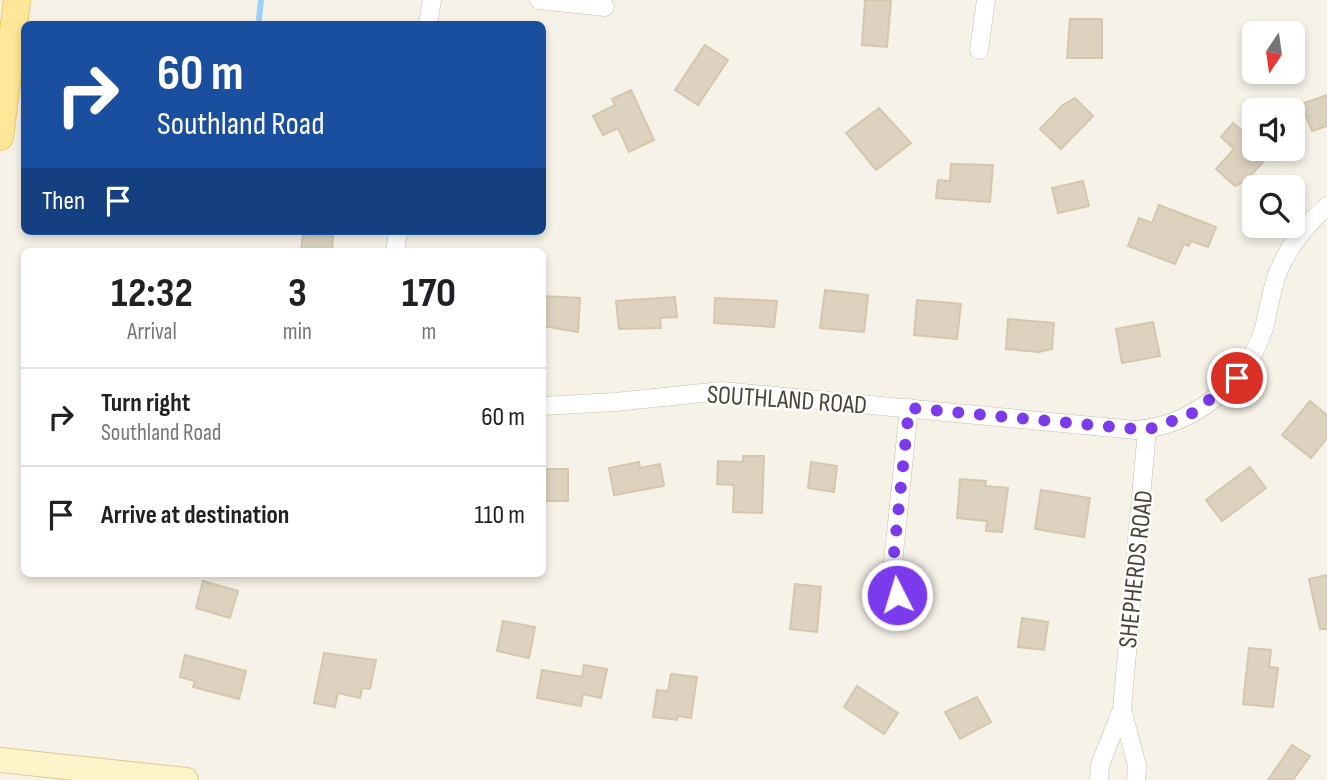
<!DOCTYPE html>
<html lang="en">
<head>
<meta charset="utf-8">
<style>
	:root { --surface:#fff; --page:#f6f6f6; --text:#202124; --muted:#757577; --line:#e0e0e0 }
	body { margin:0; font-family:"Sofia Sans Condensed",sans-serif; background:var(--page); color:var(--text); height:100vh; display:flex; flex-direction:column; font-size:26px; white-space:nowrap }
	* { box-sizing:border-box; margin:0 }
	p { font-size:23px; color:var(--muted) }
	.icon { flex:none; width:38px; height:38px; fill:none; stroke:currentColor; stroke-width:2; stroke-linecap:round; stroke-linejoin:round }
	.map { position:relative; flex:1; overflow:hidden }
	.panel { position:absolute; left:21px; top:248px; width:525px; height:329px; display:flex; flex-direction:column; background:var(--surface); border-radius:10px; box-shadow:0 4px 10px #0003 }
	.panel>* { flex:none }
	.banner { position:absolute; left:21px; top:21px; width:525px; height:214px; border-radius:10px; box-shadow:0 4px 10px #0003; background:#1a4fa0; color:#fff; overflow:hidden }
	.needle { width:46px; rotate:193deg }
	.fabs { position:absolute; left:1242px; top:21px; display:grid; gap:14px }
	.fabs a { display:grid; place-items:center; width:63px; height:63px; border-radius:10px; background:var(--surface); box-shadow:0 4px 10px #0003; font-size:35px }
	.pin { position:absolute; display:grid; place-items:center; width:60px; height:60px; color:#fff; margin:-30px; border:4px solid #fff; border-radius:50%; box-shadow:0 2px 7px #0007 }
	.me { position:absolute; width:77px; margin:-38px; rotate:355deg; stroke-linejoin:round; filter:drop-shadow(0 0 5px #0008) }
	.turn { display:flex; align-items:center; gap:24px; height:147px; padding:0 21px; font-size:32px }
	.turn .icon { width:91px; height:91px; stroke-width:2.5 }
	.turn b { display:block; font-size:49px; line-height:60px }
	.then { display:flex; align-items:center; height:66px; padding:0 21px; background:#0003; gap:14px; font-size:26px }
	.eta { display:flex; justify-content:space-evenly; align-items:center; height:119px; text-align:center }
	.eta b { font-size:42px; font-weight:700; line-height:49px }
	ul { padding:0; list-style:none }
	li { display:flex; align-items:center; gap:21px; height:98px; padding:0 21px; border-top:2px solid var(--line) }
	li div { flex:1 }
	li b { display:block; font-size:26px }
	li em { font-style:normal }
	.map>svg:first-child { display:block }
</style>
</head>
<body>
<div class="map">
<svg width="1327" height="780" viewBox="0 0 1327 780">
	<rect width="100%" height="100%" fill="#f6f2e8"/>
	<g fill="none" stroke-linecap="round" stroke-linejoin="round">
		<path stroke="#9ed0f8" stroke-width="6" d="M 259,19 L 261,0"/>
	</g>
	<g fill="#dcd2bf" stroke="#d4c7ae" stroke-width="2">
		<path d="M 865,0 L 891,0 L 887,47 L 862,45 Z"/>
		<path d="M 1070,19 L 1102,19 L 1102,58 L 1067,58 Z"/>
		<path d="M 705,45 L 728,60 L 698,105 L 675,90 Z"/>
		<path d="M 631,90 L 654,140 L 629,152 L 618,128 L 603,135 L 593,116 L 615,105 L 612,99 Z"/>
		<path d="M 1327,95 L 1327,126 L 1312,131 L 1301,104 Z"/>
		<path d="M 1075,98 L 1093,116 L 1061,149 L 1040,129 L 1063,105 Z"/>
		<path d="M 879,108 L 911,143 L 876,170 L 846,133 Z"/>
		<path d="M 1233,123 L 1255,142 L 1255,149 L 1263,149 L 1269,155 L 1247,180 L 1235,186 L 1216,169 L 1234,149 L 1221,137 Z"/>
		<path d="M 951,164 L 993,165 L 990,202 L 936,198 L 938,180 L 950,181 Z"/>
		<path d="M 1083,181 L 1089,206 L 1058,213 L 1052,188 Z"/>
		<path d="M 1159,205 L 1216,227 L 1208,247 L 1191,241 L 1189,246 L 1184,244 L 1175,264 L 1128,246 L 1139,218 L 1152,223 Z"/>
		<path d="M 303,234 L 333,236 L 332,252 L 301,252 Z"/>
		<path d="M 825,290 L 868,295 L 864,332 L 820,328 Z"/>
		<path d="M 542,296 L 580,298 L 578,332 L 542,326 Z"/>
		<path d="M 675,297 L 677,317 L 660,318 L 661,328 L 619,329 L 616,301 Z"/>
		<path d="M 715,298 L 777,301 L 774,327 L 714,323 Z"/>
		<path d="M 917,300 L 961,304 L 957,339 L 914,335 Z"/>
		<path d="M 1008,319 L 1054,323 L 1052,349 L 1039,352 L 1006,349 Z"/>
		<path d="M 1153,322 L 1160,356 L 1122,363 L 1116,329 Z"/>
		<path d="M 1310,401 L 1327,415 L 1327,438 L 1311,458 L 1282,435 Z"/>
		<path d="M 743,456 L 764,456 L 762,513 L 733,512 L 734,485 L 717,484 L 718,461 L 743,462 Z"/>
		<path d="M 639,462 L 640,468 L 660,464 L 664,486 L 614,495 L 609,468 Z"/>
		<path d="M 811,462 L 837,466 L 834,492 L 808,488 Z"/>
		<path d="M 1250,467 L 1266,488 L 1222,521 L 1206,500 Z"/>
		<rect x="542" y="469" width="26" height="32"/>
		<path d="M 960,479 L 986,481 L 985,486 L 1008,488 L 1002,532 L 986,531 L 987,521 L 957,518 Z"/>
		<path d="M 1041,490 L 1090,498 L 1084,537 L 1035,529 Z"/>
		<path d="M 1327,575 L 1327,629 L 1320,629 L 1309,579 Z"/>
		<path d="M 203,581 L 238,591 L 230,618 L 196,608 Z"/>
		<path d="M 795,584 L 821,587 L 817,632 L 790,629 Z"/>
		<path d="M 1022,618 L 1048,622 L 1044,650 L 1018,647 Z"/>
		<path d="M 503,621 L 535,627 L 529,658 L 497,651 Z"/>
		<path d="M 1249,648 L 1271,650 L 1269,667 L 1278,668 L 1273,707 L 1243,704 Z"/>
		<path d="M 324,653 L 376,660 L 370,689 L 362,688 L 360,698 L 338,693 L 335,707 L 314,703 Z"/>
		<path d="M 185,655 L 246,671 L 239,699 L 193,687 L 195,681 L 180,677 Z"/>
		<path d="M 584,665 L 607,669 L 601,698 L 583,694 L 581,706 L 537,698 L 542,670 L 582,677 Z"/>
		<path d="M 671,674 L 697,677 L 691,718 L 678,716 L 677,720 L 653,717 L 657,690 L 668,691 Z"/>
		<path d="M 857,686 L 898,713 L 884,734 L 844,707 Z"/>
		<path d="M 977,697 L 991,722 L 960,739 L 945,712 Z"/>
		<path d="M 1292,745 L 1310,756 L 1293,780 L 1268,780 Z"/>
	</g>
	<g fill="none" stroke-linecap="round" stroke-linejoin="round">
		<defs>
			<g id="street">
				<path d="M 539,0 L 605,7"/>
				<path d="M 428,24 L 432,0"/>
				<path d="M 979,50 L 986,0"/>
				<path d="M 395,252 L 398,231"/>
				<path d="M 542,406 L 615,402 L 722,391 L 1136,430 C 1193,426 1247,382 1264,328 C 1269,309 1271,289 1279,270 C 1289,245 1307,224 1327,206"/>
				<path d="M 909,615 L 897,595 L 893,563 L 909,408"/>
				<path d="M 1122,709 L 1137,766 L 1136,780"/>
				<path d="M 1099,780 L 1100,765 L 1122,709 L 1147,430"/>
			</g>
			<path id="secondary" d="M 0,760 L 186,780"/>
			<path id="primary" d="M 0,137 L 17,0"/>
		</defs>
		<use href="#street" stroke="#c5beac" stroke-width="19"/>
		<use href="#secondary" stroke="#daca93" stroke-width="26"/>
		<use href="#primary" stroke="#f1ca5b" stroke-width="28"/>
		<use href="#street" stroke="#fff" stroke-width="18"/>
		<use href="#secondary" stroke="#fff4c9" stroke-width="24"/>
		<use href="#primary" stroke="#ffe698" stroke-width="26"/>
	</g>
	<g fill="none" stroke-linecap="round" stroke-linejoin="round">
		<path stroke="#7c3aed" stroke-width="12" stroke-dasharray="0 21.6" d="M 897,595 L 893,563 L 909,408 L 1147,430 L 1191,414 L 1237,378"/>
	</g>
	<g text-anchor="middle" stroke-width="5" stroke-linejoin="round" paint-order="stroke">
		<g font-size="26" fill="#4a4336" stroke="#fff">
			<text transform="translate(787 399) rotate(4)" y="9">SOUTHLAND ROAD</text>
			<text transform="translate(1135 569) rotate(-84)" y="9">SHEPHERDS ROAD</text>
		</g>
	</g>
</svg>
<div class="fabs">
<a><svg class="needle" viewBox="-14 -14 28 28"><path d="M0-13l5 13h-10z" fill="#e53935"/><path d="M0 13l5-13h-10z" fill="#757577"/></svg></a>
<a><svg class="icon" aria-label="sound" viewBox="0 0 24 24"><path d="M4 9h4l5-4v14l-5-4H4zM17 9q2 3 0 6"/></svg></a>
<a><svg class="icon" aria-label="search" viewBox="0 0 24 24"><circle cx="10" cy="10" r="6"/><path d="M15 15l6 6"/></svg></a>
</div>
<div class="pin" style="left:1237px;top:378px;background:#d93025"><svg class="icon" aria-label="arrive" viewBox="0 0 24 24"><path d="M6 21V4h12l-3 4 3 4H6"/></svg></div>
<svg class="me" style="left:897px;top:595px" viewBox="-20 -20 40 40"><circle r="17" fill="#7c3aed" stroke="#fff" stroke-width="3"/><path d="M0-11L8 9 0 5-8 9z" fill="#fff"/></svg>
<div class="banner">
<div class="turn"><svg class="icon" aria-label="right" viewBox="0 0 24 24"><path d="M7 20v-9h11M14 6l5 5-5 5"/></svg><div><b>60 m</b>Southland Road</div></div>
<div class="then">Then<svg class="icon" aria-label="arrive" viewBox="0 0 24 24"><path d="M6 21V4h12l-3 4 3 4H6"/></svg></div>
</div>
<section class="panel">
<div class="eta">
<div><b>12:32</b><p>Arrival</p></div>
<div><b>3</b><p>min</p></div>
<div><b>170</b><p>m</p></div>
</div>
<ul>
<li><svg class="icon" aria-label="right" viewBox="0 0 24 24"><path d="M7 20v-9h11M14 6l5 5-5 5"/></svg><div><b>Turn right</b><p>Southland Road</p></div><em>60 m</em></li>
<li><svg class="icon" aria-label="arrive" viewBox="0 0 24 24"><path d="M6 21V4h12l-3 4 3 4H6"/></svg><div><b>Arrive at destination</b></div><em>110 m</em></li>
</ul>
</section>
</div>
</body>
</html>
